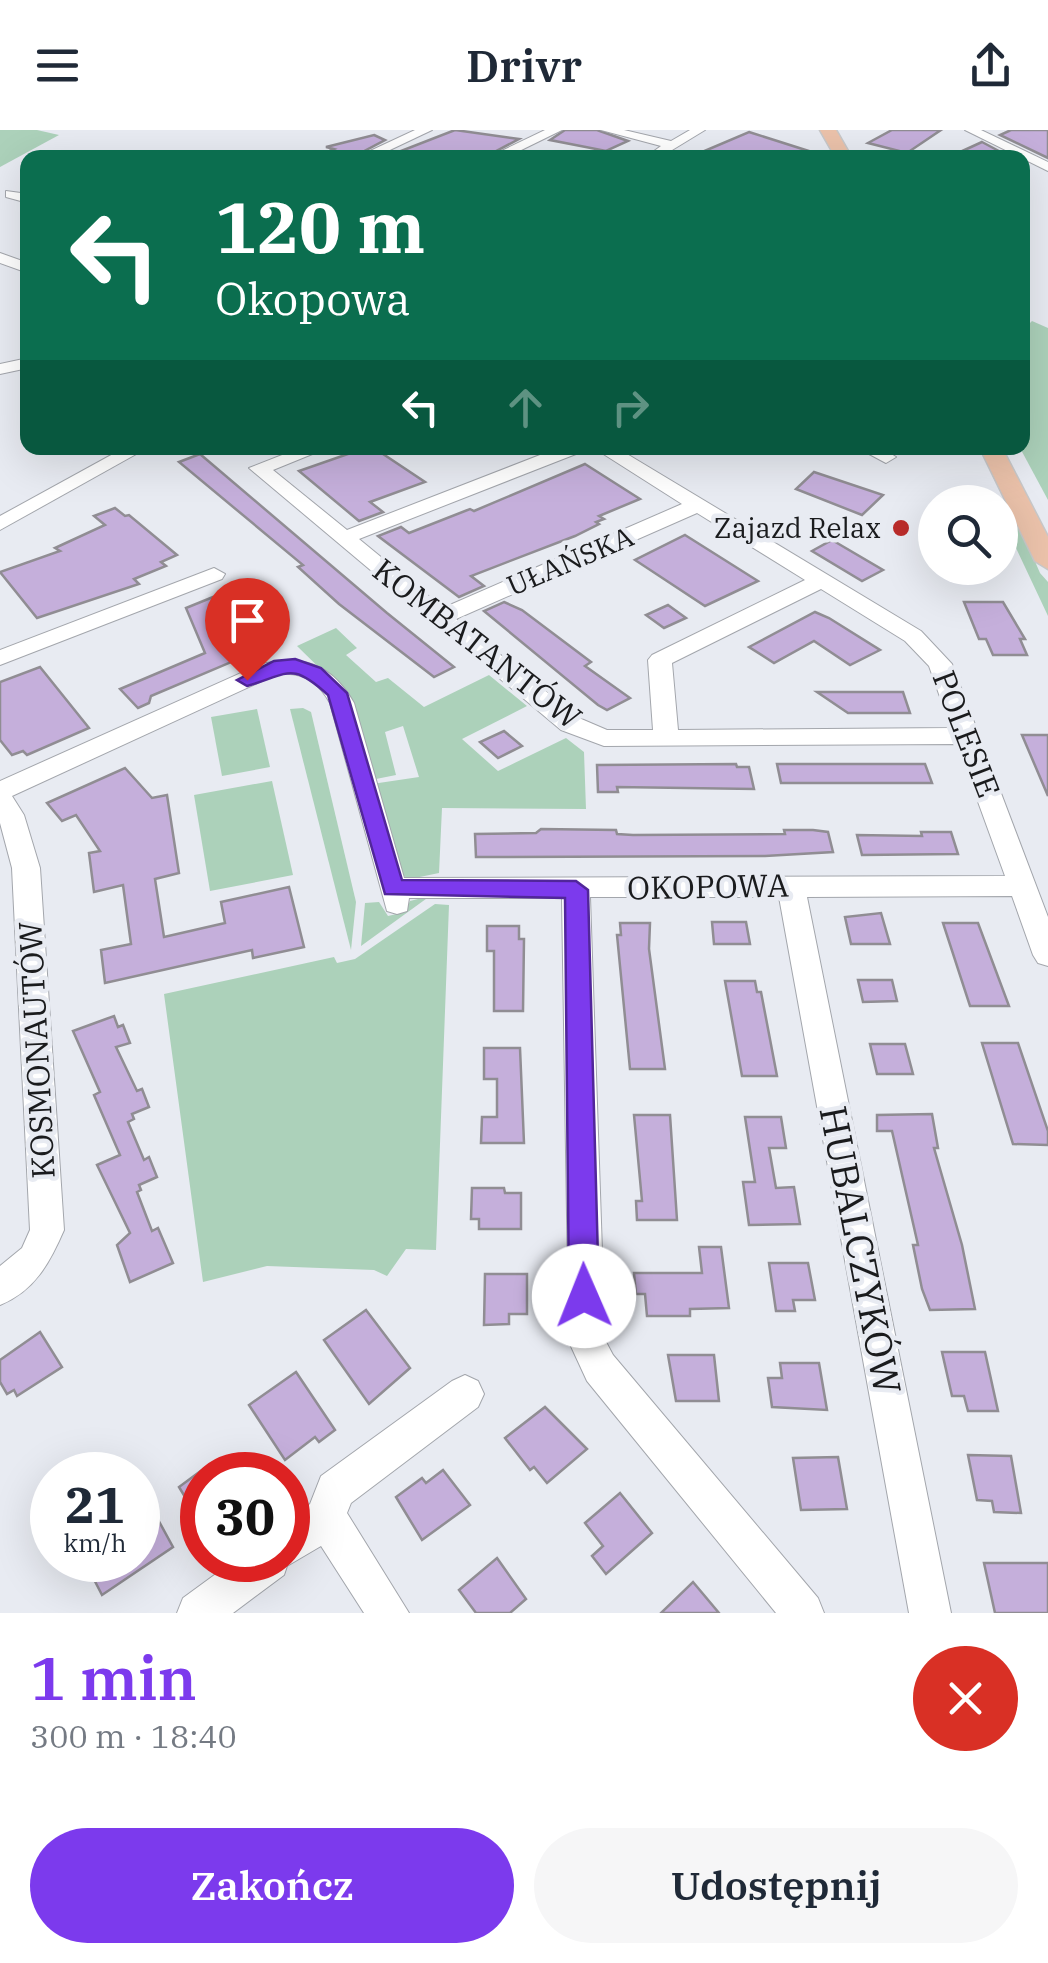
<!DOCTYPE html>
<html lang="pl">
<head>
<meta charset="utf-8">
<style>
	:root { --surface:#fff; --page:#f6f6f7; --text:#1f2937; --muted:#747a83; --accent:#7c3aed }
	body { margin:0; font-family:"IBM Plex Serif",serif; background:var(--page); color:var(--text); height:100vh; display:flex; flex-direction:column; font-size:38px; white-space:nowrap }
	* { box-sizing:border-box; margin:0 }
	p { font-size:32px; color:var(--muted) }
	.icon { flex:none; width:55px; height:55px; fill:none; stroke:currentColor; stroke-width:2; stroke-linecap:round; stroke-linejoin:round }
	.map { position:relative; height:1483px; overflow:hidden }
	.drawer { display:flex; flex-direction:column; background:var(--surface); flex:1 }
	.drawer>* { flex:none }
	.top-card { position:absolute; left:20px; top:20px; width:1010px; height:305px; border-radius:20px; box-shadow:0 10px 40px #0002; background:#0b6e4f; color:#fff; overflow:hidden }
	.controls { position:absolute; left:918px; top:355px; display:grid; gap:20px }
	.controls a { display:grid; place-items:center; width:100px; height:100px; border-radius:50%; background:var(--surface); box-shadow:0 10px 40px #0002; font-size:50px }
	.speed { position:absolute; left:30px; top:1322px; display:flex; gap:20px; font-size:50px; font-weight:700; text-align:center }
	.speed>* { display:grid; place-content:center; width:130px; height:130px; border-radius:50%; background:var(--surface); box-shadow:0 10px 40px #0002; line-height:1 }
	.speed small { font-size:25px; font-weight:400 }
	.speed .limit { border:15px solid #d22; background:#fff; color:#111 }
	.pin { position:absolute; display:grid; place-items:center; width:85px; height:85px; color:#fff; margin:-102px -42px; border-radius:50% 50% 50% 0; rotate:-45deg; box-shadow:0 0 10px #0007 }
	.pin .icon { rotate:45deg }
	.me { position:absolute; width:110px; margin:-55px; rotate:359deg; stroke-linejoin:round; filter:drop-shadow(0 0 8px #0008) }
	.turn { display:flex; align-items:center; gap:35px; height:210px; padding:0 30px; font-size:45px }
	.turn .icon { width:130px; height:130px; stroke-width:2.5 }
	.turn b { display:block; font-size:70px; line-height:85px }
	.lanes { display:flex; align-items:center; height:95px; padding:0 30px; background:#0003; justify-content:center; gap:50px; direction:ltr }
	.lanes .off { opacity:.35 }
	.round { display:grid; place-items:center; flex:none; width:105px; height:105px; border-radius:52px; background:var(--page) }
	.summary { display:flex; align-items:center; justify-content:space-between; height:170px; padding:0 30px }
	h1 { font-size:60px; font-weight:600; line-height:75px; color:var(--accent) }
	.button { display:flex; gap:20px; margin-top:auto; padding:20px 30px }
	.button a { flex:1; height:115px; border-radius:60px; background:var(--accent); color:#fff; font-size:40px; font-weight:600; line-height:115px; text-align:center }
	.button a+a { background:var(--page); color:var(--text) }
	header { display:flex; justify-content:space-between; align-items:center; height:130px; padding:0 30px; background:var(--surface); font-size:45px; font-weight:600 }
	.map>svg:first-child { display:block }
</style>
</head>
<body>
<header><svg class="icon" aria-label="menu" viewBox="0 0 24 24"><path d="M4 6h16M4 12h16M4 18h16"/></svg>Drivr<svg class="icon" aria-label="share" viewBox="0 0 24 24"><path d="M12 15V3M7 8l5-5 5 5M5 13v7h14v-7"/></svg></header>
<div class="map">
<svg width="1048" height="1483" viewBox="0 0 1048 1483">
	<rect width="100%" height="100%" fill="#e8ebf2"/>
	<g fill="#acd1ba">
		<path d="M 0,0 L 37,0 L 59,5 L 0,37 Z"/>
		<path d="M 1032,191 L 1048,198 L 1048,370 L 1020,318 L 1023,200 Z"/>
		<path d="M 1000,384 L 1017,390 L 1040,443 L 1048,452 L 1048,486 Z"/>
		<path d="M 336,498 L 357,518 L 346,525 L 376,552 L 388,548 L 424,577 L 489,545 L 527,576 L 462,609 L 498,641 L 566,608 L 584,622 L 586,679 L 442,678 L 439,743 L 410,749 L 399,744 L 372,654 L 419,647 L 403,596 L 385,602 L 396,645 L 371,650 L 349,567 L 297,516 Z"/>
		<path d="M 303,578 L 311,582 L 356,772 L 351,820 L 290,579 Z"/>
		<path d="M 257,579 L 270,637 L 222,646 L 211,587 Z"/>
		<path d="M 272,651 L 293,745 L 210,761 L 194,665 Z"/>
		<path d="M 430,766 L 361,816 L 365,773 L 379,772 L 388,786 L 405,782 L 410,771 Z"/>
		<path d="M 435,774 L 449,775 L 436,1120 L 406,1119 L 387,1146 L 374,1140 L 267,1136 L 203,1152 L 164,864 L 334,827 L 337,833 L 355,829 Z"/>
	</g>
	<g fill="#c5afdb" stroke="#908d93" stroke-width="2.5">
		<path d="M 455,0 L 519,9 L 483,28 L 383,28 Z"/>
		<path d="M 565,0 L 597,0 L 628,11 L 606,21 L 550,10 Z"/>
		<path d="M 892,0 L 941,0 L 907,23 L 868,13 Z"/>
		<path d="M 1011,0 L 1048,0 L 1048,28 L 1000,5 Z"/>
		<path d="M 749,2 L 815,23 L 815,28 L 688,28 Z"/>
		<path d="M 374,5 L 385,10 L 351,28 L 315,28 L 334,19 L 326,17 Z"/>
		<path d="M 982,12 L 1012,28 L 947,28 Z"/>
		<path d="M 365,318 L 374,318 L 425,352 L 370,372 L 383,382 L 359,391 L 299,341 Z"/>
		<path d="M 200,324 L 387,483 L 454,537 L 434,547 L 339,474 L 298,437 L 303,435 L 179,332 Z"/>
		<path d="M 585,334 L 640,369 L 599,386 L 604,389 L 596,392 L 599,394 L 575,406 L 471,446 L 484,456 L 459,467 L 378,406 L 401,397 L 409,403 L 470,379 L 474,381 Z"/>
		<path d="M 814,342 L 883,365 L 862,385 L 796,359 Z"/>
		<path d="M 115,378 L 125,386 L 129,385 L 177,425 L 161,432 L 166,436 L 134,449 L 139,454 L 37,488 L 0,442 L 60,421 L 55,418 L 105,395 L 94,386 Z"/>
		<path d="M 685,405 L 758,451 L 705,476 L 635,430 Z"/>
		<path d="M 832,410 L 883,440 L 862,451 L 812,421 Z"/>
		<path d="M 213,467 L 269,516 L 151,566 L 149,573 L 138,578 L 120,559 L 205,523 L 186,478 Z"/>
		<path d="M 504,472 L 522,480 L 591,532 L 585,536 L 630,568 L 607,580 L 598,575 L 484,481 Z"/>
		<path d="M 964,472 L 1003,472 L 1025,509 L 1020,509 L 1027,525 L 993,525 L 986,509 L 979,509 Z"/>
		<path d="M 668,475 L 686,488 L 664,498 L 646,485 Z"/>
		<path d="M 815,482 L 829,488 L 880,520 L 850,535 L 814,511 L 774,533 L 749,517 Z"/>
		<path d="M 40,537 L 89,598 L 27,625 L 23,621 L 12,625 L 0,610 L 0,552 Z"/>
		<path d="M 817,562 L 903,562 L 910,583 L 848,583 Z"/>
		<path d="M 504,601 L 522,616 L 498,628 L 480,612 Z"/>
		<path d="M 1022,605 L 1048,605 L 1048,666 Z"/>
		<path d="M 736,634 L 737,637 L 749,637 L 754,659 L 617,657 L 618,662 L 598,662 L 597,635 Z"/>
		<path d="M 777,634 L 925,634 L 932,653 L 781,653 Z"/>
		<path d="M 125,638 L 152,668 L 167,665 L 179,743 L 155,749 L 164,807 L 225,793 L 221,772 L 289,757 L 304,817 L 253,828 L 252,820 L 105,853 L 101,820 L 131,814 L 123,755 L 94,762 L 89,723 L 100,721 L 76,685 L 62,691 L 47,673 Z"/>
		<path d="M 541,699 L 616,700 L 617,704 L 633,705 L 785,704 L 784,700 L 813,700 L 828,702 L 833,722 L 765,726 L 476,727 L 475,704 L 536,703 Z"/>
		<path d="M 921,702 L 951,702 L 958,724 L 862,725 L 857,705 L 922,706 Z"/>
		<path d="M 881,783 L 890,814 L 851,814 L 845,787 Z"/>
		<path d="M 712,792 L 746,792 L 750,814 L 714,814 Z"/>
		<path d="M 620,793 L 650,793 L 649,819 L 665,939 L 630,939 L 617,805 L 621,805 Z"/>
		<path d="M 943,793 L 978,793 L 1009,876 L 970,876 Z"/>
		<path d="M 487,796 L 519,796 L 519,809 L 524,809 L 523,881 L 494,881 L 494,821 L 487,821 Z"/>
		<path d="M 858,850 L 892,850 L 897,871 L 863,872 Z"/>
		<path d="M 725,851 L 755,851 L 757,862 L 761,862 L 777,946 L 742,946 Z"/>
		<path d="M 114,886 L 118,897 L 123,895 L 130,913 L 116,917 L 137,961 L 142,959 L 149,977 L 132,984 L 134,989 L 128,992 L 144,1030 L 149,1027 L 157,1047 L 139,1055 L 141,1060 L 137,1062 L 152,1101 L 158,1098 L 173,1133 L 130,1152 L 117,1115 L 130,1103 L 97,1035 L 120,1025 L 94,965 L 100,962 L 73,901 Z"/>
		<path d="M 982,913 L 1018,913 L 1048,1001 L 1048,1015 L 1013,1014 Z"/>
		<path d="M 870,914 L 905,914 L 913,944 L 877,944 Z"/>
		<path d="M 484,918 L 520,918 L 524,1013 L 481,1013 L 482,987 L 497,987 L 497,949 L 484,949 Z"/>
		<path d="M 932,984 L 938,1018 L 934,1018 L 962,1115 L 975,1179 L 930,1180 L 922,1159 L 913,1115 L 918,1115 L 892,1001 L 877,1001 L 877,985 Z"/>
		<path d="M 634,985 L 670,985 L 677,1090 L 637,1090 L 636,1071 L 642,1071 Z"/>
		<path d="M 745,987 L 781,987 L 786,1018 L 769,1018 L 776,1058 L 794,1057 L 800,1094 L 749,1095 L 743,1052 L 755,1052 Z"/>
		<path d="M 472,1058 L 504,1058 L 505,1063 L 521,1063 L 521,1099 L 479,1099 L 479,1089 L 471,1089 Z"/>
		<path d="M 699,1117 L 721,1117 L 729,1178 L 690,1179 L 690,1186 L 647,1186 L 645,1164 L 636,1164 L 634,1143 L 702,1143 Z"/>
		<path d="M 769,1133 L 808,1133 L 815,1170 L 793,1170 L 795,1181 L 776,1181 Z"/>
		<path d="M 485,1144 L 527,1144 L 527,1184 L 509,1184 L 509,1194 L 484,1195 Z"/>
		<path d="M 366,1180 L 410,1238 L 369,1274 L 324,1210 Z"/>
		<path d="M 40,1202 L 62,1237 L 17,1266 L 14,1260 L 7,1264 L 0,1252 L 0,1230 Z"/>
		<path d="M 942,1222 L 985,1222 L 998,1281 L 968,1281 L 964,1266 L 952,1266 Z"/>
		<path d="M 668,1225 L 714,1225 L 719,1271 L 676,1271 Z"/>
		<path d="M 780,1233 L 819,1233 L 827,1280 L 772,1277 L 768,1248 L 782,1248 Z"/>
		<path d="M 296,1242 L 335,1300 L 319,1312 L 315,1307 L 285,1330 L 249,1275 Z"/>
		<path d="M 545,1277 L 587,1319 L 547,1353 L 534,1337 L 530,1340 L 505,1308 Z"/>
		<path d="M 968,1325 L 1011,1326 L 1021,1383 L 994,1382 L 992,1371 L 977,1370 Z"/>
		<path d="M 838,1327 L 847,1379 L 801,1380 L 793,1328 Z"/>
		<path d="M 202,1340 L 202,1395 L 179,1357 Z"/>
		<path d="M 443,1340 L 470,1375 L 422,1410 L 396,1367 L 422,1348 L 426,1353 Z"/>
		<path d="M 138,1353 L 173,1417 L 102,1465 L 84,1430 L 138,1430 Z"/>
		<path d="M 620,1363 L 652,1403 L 606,1444 L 592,1426 L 603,1416 L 585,1393 Z"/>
		<path d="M 497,1428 L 526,1469 L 510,1483 L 476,1483 L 459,1460 Z"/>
		<path d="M 984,1433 L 1048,1433 L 1048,1483 L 995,1483 Z"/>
		<path d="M 693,1452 L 719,1483 L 661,1483 Z"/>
	</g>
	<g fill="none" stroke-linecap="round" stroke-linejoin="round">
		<defs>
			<g id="minor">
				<path d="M 415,0 L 432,0 L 373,28 L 355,28 Z"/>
				<path d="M 545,0 L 562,0 L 505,28 L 487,28 Z"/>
				<path d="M 601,0 L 624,0 L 671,11 L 690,0 L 705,0 L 659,28 L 650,24 L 661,16 Z"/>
				<path d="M 965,0 L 981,0 L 1048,32 L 1048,41 Z"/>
				<path d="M 6,61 L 28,64 L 28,73 L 6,67 Z"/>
				<path d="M 0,123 L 28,133 L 28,143 L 0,133 Z"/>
				<path d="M 28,228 L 28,238 L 0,244 L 0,234 Z"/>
				<path d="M 124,318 L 147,318 L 0,400 L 0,386 Z"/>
				<path d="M 300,318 L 327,318 L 273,340 L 347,400 L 558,318 L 583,318 L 581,322 L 359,409 L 443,478 L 682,374 L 594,318 L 617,318 L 921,501 L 952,534 L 1048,787 L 1048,836 L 1038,833 L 1033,825 L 1012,766 L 807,767 L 951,1483 L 909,1483 L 779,767 L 590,767 L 605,1210 L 613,1225 L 818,1468 L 824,1483 L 776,1483 L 587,1251 L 569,1212 L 562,768 L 409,768 L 407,781 L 397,784 L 387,781 L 330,573 C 318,551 301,540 275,545 L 12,666 L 24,685 L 40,738 L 64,1100 C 50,1132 35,1161 0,1175 L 0,1136 L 22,1118 L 30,1100 L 12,738 L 0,693 L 0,651 L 259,535 C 301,523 332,534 354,573 L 404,748 L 1005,746 L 957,614 L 604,616 L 561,600 L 249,338 ZM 697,383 L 805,450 L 652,525 L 648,530 L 653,600 L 607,600 L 579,588 L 456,489 ZM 821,459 L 905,511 L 929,536 L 951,598 L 678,600 L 672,533 Z"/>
				<path d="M 858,318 L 882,318 L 896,327 L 886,333 Z"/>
				<path d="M 214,438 L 225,444 L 222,449 L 0,535 L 0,520 Z"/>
				<path d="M 465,1245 L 478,1251 L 484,1264 L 478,1277 L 351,1373 L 347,1383 L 409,1483 L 364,1483 L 321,1416 L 287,1436 L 284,1445 L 233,1483 L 177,1483 L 183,1468 L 235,1430 L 288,1430 L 288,1391 L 310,1374 L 321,1346 L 452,1251 Z"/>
			</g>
			<g id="major">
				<path d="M 820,0 L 836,0 L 852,28 L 836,28 Z"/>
				<path d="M 980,318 L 1002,318 L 1048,407 L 1048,439 L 1035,431 Z"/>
			</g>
		</defs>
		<use href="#minor" stroke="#a3a6ac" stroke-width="2"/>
		<use href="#major" stroke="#c8c8c9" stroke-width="3"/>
		<use href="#minor" fill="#fff" fill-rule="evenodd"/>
		<use href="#major" fill="#ebc2aa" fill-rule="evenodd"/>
	</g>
	<path fill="#7c3aed" stroke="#51269a" stroke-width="2.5" d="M 295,529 L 321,538 L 347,563 L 402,750 L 576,751 L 588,760 L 599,1166 L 595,1175 L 584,1179 L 573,1175 L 569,1166 L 565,768 L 385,764 L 328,565 C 291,531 289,544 247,556 L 237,550 L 274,531 Z"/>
	<circle fill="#bb2c2a" stroke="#e8ebf2" stroke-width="4" cx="901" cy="398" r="10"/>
	<g text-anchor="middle" stroke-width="9" stroke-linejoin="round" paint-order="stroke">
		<g font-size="28" fill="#1a1b1d" stroke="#e8ebf2" text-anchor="end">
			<text x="881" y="408">Zajazd Relax</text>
		</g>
		<g font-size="28" fill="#1a1b1d" stroke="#e8ebf2">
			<text transform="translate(570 431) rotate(-23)" y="10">UŁAŃSKA</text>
		</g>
		<g font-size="32" fill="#1a1b1d" stroke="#e8ebf2">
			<text transform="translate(477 514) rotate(38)" y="11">KOMBATANTÓW</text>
			<text transform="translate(966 604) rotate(69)" y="11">POLESIE</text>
			<text transform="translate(708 757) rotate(-1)" y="11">OKOPOWA</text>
			<text transform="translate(37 920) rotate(-93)" y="11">KOSMONAUTÓW</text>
		</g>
		<g font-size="38" fill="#1a1b1d" stroke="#e8ebf2">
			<text transform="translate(860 1120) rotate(79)" y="13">HUBALCZYKÓW</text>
		</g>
	</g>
</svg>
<div class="controls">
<a><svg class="icon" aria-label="search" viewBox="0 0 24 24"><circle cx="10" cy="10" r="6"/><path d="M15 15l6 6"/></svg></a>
</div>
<div class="speed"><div>21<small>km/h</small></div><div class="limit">30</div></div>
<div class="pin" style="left:247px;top:550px;background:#d93025"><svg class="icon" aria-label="arrive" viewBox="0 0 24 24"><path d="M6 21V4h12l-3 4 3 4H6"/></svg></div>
<svg class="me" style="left:584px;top:1166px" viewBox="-20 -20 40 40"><circle r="19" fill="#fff"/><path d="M0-13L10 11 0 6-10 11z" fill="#7c3aed"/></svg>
<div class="top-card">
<div class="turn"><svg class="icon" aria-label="left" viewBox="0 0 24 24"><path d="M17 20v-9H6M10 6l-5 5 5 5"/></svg><div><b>120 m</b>Okopowa</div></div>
<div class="lanes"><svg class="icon" aria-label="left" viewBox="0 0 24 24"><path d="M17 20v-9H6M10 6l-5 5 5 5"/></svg><svg class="icon off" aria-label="ahead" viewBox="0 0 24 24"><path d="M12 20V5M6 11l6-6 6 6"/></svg><svg class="icon off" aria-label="right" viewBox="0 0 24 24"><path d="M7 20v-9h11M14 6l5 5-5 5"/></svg></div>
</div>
</div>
<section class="drawer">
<div class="summary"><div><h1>1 min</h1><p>300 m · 18:40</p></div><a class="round" style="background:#d93025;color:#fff"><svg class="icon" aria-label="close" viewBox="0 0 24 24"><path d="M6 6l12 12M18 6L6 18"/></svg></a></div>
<div class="button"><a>Zakończ</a><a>Udostępnij</a></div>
</section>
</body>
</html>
